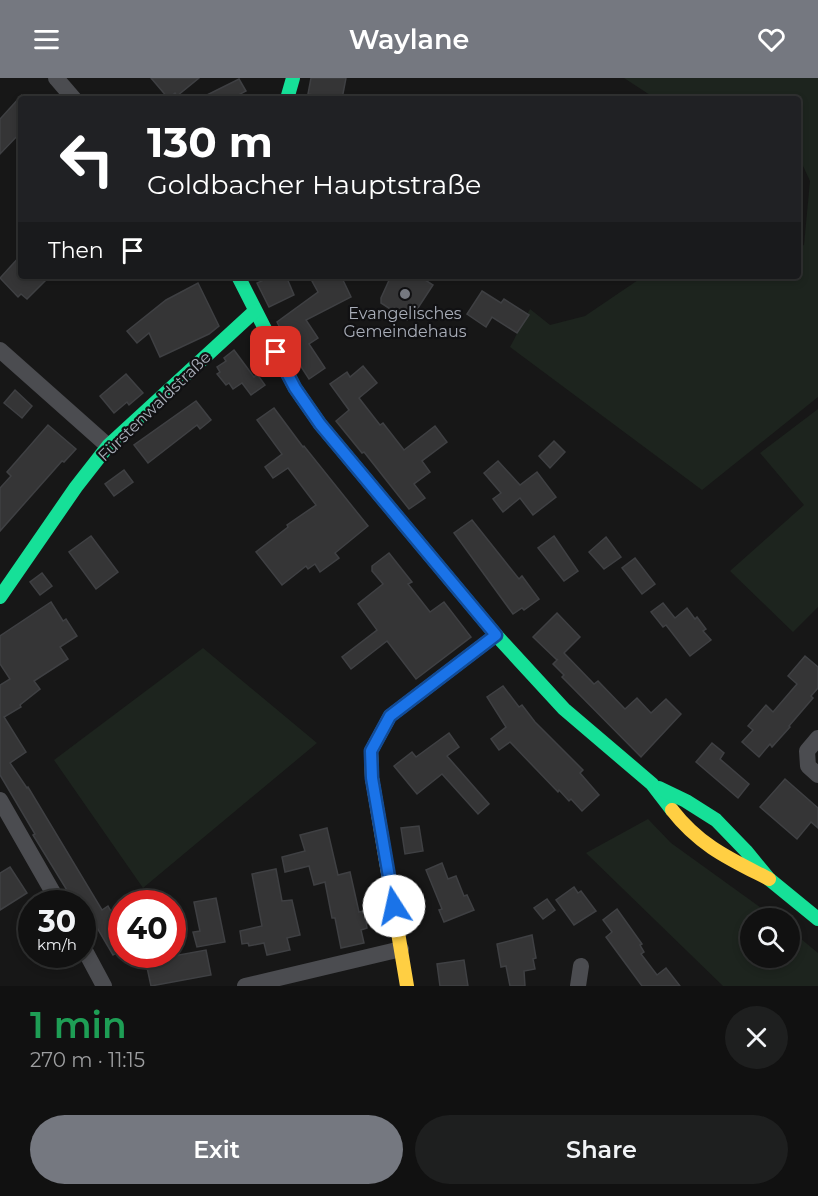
<!DOCTYPE html>
<html lang="en">
<head>
<meta charset="utf-8">
<style>
	:root { --surface:#111; --page:#1e1f1f; --text:#f1f3f6; --muted:#9c9d9f; --line:#303131; --accent:#757880 }
	body { margin:0; font-family:Montserrat,sans-serif; background:var(--page); color:var(--text); height:100vh; display:flex; flex-direction:column; font-size:22px; white-space:nowrap }
	* { box-sizing:border-box; margin:0 }
	p { font-size:20px; color:var(--muted) }
	.icon { flex:none; width:33px; height:33px; fill:none; stroke:currentColor; stroke-width:2; stroke-linecap:round; stroke-linejoin:round }
	.map { position:relative; height:908px; overflow:hidden }
	.side { display:flex; flex-direction:column; background:var(--surface); flex:1 }
	.side>* { flex:none }
	.top-card { position:absolute; left:18px; top:18px; width:783px; height:183px; border-radius:6px; box-shadow:0 3px 9px #0003,0 0 0 2px var(--line); background:#202124; color:#fff; overflow:hidden }
	.tools { position:absolute; left:740px; top:830px; display:grid; gap:12px }
	.tools a { display:grid; place-items:center; width:60px; height:60px; border-radius:50%; background:var(--surface); box-shadow:0 3px 9px #0003,0 0 0 2px var(--line); font-size:30px }
	.speed { position:absolute; left:18px; top:812px; display:flex; gap:12px; font-size:30px; font-weight:700; text-align:center }
	.speed>* { display:grid; place-content:center; width:78px; height:78px; border-radius:50%; background:var(--surface); box-shadow:0 3px 9px #0003,0 0 0 2px var(--line); line-height:1 }
	.speed small { font-size:15px; font-weight:400 }
	.speed .limit { border:9px solid #d22; background:#fff; color:#111 }
	.pin { position:absolute; display:grid; place-items:center; width:51px; height:51px; color:#fff; margin:-26px; border-radius:12px; box-shadow:0 3px 9px #0006 }
	.me { position:absolute; width:66px; margin:-33px; rotate:350deg; stroke-linejoin:round; filter:drop-shadow(0 0 4px #0008) }
	.turn { display:flex; align-items:center; gap:21px; height:126px; padding:0 30px; font-size:27px }
	.turn .icon { width:78px; height:78px; stroke-width:2.5 }
	.turn b { display:block; font-size:42px; line-height:51px }
	.then { display:flex; align-items:center; height:57px; padding:0 30px; background:#0003; gap:12px; font-size:22px }
	.round { display:grid; place-items:center; flex:none; width:63px; height:63px; border-radius:32px; background:var(--page) }
	.head { display:flex; align-items:center; justify-content:space-between; height:102px; padding:0 30px }
	h1 { font-size:36px; font-weight:600; line-height:45px; color:#1e9e55 }
	.action { display:flex; gap:12px; margin-top:auto; padding:12px 30px }
	.action a { flex:1; height:69px; border-radius:36px; background:var(--accent); color:#fff; font-size:24px; font-weight:600; line-height:69px; text-align:center }
	.action a+a { background:var(--page); color:var(--text) }
	header { display:flex; justify-content:space-between; align-items:center; height:78px; padding:0 30px; background:var(--accent); color:#fff; font-size:27px; font-weight:600 }
	.map>svg:first-child { display:block }
</style>
</head>
<body>
<header><svg class="icon" aria-label="menu" viewBox="0 0 24 24"><path d="M4 6h16M4 12h16M4 18h16"/></svg>Waylane<svg class="icon" aria-label="heart" viewBox="0 0 24 24"><path d="M12 20l-8-8c-3-5 5-10 8-4 3-6 11-1 8 4z"/></svg></header>
<div class="map">
<svg width="818" height="908" viewBox="0 0 818 908">
	<rect width="100%" height="100%" fill="#171717"/>
	<g fill="#1d241e">
		<path d="M 624,0 L 818,0 L 818,319 L 702,412 L 510,269 L 530,231 L 550,247 L 585,238 L 644,198 L 798,198 L 798,169 L 804,167 L 810,103 L 798,77 L 798,21 L 661,21 L 650,17 Z"/>
		<path d="M 818,331 L 818,529 L 793,554 L 730,493 L 804,427 L 760,375 Z"/>
		<path d="M 203,570 L 317,665 L 143,810 L 54,682 Z"/>
		<path d="M 648,741 L 671,765 L 775,840 L 750,840 L 750,879 L 789,879 L 789,851 L 818,875 L 818,908 L 723,908 L 586,775 Z"/>
	</g>
	<g fill="#353536" stroke="#3f4043" stroke-width="1.5">
		<path d="M 151,0 L 199,0 L 177,18 L 175,15 L 168,20 Z"/>
		<path d="M 311,0 L 346,0 L 342,21 L 313,21 L 314,17 L 308,16 Z"/>
		<path d="M 239,1 L 246,13 L 231,21 L 199,21 Z"/>
		<path d="M 21,18 L 21,54 L 0,76 L 0,41 Z"/>
		<path d="M 21,177 L 21,198 L 50,198 L 27,221 L 21,216 L 18,219 L 0,200 Z"/>
		<path d="M 272,198 L 286,198 L 294,217 L 269,229 L 257,205 Z"/>
		<path d="M 323,198 L 341,198 L 351,219 L 306,242 L 318,260 L 309,266 L 325,290 L 309,301 L 294,278 L 277,244 L 318,214 L 312,203 Z"/>
		<path d="M 391,198 L 419,198 L 433,207 L 416,233 L 413,231 L 407,242 L 381,225 L 381,220 Z"/>
		<path d="M 198,205 L 219,248 L 209,256 L 160,279 L 149,255 L 137,265 L 127,253 L 166,222 Z"/>
		<path d="M 482,213 L 501,225 L 504,221 L 529,237 L 517,255 L 492,239 L 486,249 L 467,236 Z"/>
		<path d="M 234,272 L 254,299 L 257,296 L 265,307 L 251,317 L 242,305 L 233,311 L 229,305 L 226,307 L 217,296 L 220,294 L 217,289 L 226,283 L 224,280 Z"/>
		<path d="M 363,288 L 377,305 L 359,320 L 380,347 L 383,345 L 404,372 L 435,348 L 447,364 L 422,383 L 430,394 L 414,406 L 425,420 L 409,431 L 364,374 L 362,375 L 336,343 L 349,332 L 330,306 L 347,294 L 350,299 Z"/>
		<path d="M 126,296 L 143,315 L 129,327 L 127,324 L 114,335 L 100,318 Z"/>
		<path d="M 15,312 L 32,328 L 22,340 L 4,325 Z"/>
		<path d="M 196,323 L 211,342 L 200,351 L 197,347 L 148,385 L 134,367 Z"/>
		<path d="M 274,330 L 303,369 L 304,368 L 368,448 L 335,475 L 339,480 L 320,494 L 315,486 L 308,491 L 306,488 L 282,507 L 256,474 L 288,449 L 287,447 L 316,427 L 288,390 L 273,400 L 265,389 L 282,376 L 257,342 Z"/>
		<path d="M 48,347 L 76,371 L 64,384 L 62,383 L 0,453 L 0,410 L 11,398 L 7,394 Z"/>
		<path d="M 554,363 L 565,374 L 550,390 L 539,378 Z"/>
		<path d="M 498,383 L 520,407 L 537,394 L 556,419 L 533,437 L 520,420 L 503,434 L 493,421 L 501,415 L 484,395 Z"/>
		<path d="M 124,392 L 133,404 L 114,418 L 105,406 Z"/>
		<path d="M 472,442 L 519,501 L 522,498 L 539,521 L 524,532 L 522,530 L 513,536 L 454,455 Z"/>
		<path d="M 91,458 L 118,494 L 96,511 L 69,474 Z"/>
		<path d="M 554,458 L 578,493 L 564,503 L 538,470 Z"/>
		<path d="M 606,459 L 621,479 L 604,491 L 589,474 Z"/>
		<path d="M 389,475 L 412,504 L 408,506 L 430,534 L 444,524 L 471,559 L 416,601 L 387,563 L 351,591 L 342,579 L 377,552 L 358,526 L 383,506 L 372,493 L 372,488 Z"/>
		<path d="M 635,480 L 655,506 L 642,516 L 622,490 Z"/>
		<path d="M 42,495 L 52,508 L 40,517 L 30,504 Z"/>
		<path d="M 51,524 L 63,543 L 66,541 L 77,558 L 60,569 L 68,581 L 34,603 L 40,611 L 20,627 L 21,629 L 4,639 L 26,674 L 10,685 L 27,710 L 28,709 L 102,832 L 108,828 L 112,835 L 116,832 L 122,841 L 122,871 L 113,877 L 79,819 L 73,822 L 33,757 L 35,756 L 0,697 L 0,607 L 10,601 L 0,586 L 0,558 Z"/>
		<path d="M 663,525 L 675,540 L 687,530 L 695,541 L 697,539 L 706,551 L 703,553 L 711,562 L 690,578 L 666,547 L 663,549 L 651,534 Z"/>
		<path d="M 557,535 L 580,559 L 564,575 L 594,606 L 598,603 L 625,631 L 637,620 L 651,635 L 666,621 L 681,636 L 641,679 L 562,599 L 564,597 L 553,586 L 558,581 L 557,582 L 533,559 Z"/>
		<path d="M 805,578 L 818,589 L 818,610 L 811,618 L 813,620 L 789,648 L 790,649 L 772,669 L 770,666 L 759,679 L 742,664 L 753,652 L 748,648 L 766,627 L 773,634 L 797,606 L 788,598 Z"/>
		<path d="M 503,608 L 519,629 L 522,627 L 535,644 L 583,692 L 580,695 L 599,717 L 582,733 L 571,721 L 569,723 L 559,712 L 558,714 L 510,664 L 499,672 L 491,661 L 506,649 L 487,619 Z"/>
		<path d="M 449,655 L 459,669 L 447,678 L 489,726 L 478,736 L 442,696 L 417,716 L 394,688 L 412,674 L 416,679 Z"/>
		<path d="M 712,665 L 724,675 L 720,681 L 749,706 L 738,720 L 696,684 Z"/>
		<path d="M 785,701 L 818,730 L 818,750 L 811,744 L 797,761 L 760,729 Z"/>
		<path d="M 419,748 L 423,773 L 405,776 L 401,750 Z"/>
		<path d="M 327,750 L 338,797 L 350,794 L 359,834 L 364,833 L 367,850 L 361,852 L 364,865 L 341,870 L 335,840 L 332,840 L 325,804 L 314,807 L 309,788 L 285,794 L 282,779 L 305,773 L 300,757 Z"/>
		<path d="M 442,785 L 448,801 L 456,798 L 464,818 L 467,817 L 474,832 L 444,844 L 439,832 L 442,831 L 426,792 Z"/>
		<path d="M 10,789 L 27,815 L 0,832 L 0,795 Z"/>
		<path d="M 276,791 L 282,823 L 292,822 L 300,857 L 287,860 L 290,872 L 267,877 L 264,865 L 249,868 L 248,865 L 242,866 L 240,853 L 262,848 L 252,796 Z"/>
		<path d="M 574,809 L 578,815 L 581,813 L 596,833 L 574,847 L 556,822 Z"/>
		<path d="M 216,820 L 225,864 L 197,869 L 193,854 L 200,853 L 194,824 Z"/>
		<path d="M 547,821 L 555,832 L 543,841 L 534,830 Z"/>
		<path d="M 617,831 L 642,866 L 640,867 L 644,874 L 641,876 L 657,897 L 666,890 L 680,908 L 642,908 L 606,859 L 612,854 L 603,842 Z"/>
		<path d="M 532,857 L 536,880 L 533,881 L 535,891 L 524,893 L 525,908 L 510,908 L 506,888 L 501,889 L 497,866 Z"/>
		<path d="M 206,872 L 211,897 L 151,908 L 145,880 L 167,876 L 168,879 Z"/>
		<path d="M 464,882 L 468,908 L 440,908 L 437,886 Z"/>
	</g>
	<g fill="none" stroke-linecap="round" stroke-linejoin="round">
		<g stroke="#4b4c50" stroke-width="16">
			<path d="M 56,0 L 74,21"/>
			<path d="M 0,272 L 108,368"/>
			<path d="M 818,660 L 807,673 L 808,688 L 818,697"/>
			<path d="M 0,722 L 59,825"/>
			<path d="M 82,867 L 104,908"/>
			<path d="M 245,908 L 401,871"/>
			<path d="M 578,908 L 581,888"/>
		</g>
		<g stroke="#16e098" stroke-width="14">
			<path d="M 287,21 L 293,0"/>
			<path d="M 238,198 L 295,310 L 320,346 L 496,557 L 564,631 L 652,706 L 672,732"/>
			<path d="M 0,519 L 76,409 L 108,368 L 255,233"/>
			<path d="M 659,710 L 686,723 L 716,742 L 746,773 L 769,801 L 818,841"/>
		</g>
		<g stroke="#ffcf43" stroke-width="14">
			<path d="M 672,732 C 700,768 730,781 769,801"/>
			<path d="M 407,908 L 372,700 L 371,673 L 390,638 L 496,557"/>
		</g>
	</g>
	<g fill="none" stroke-linecap="round" stroke-linejoin="round">
		<defs>
			<path id="route" d="M 276,274 L 295,310 L 320,346 L 496,557 L 390,638 L 371,673 L 372,700 L 394,828"/>
		</defs>
		<use href="#route" stroke="#114b97" stroke-width="15"/>
		<use href="#route" stroke="#1a73e8" stroke-width="10"/>
	</g>
	<circle fill="#757880" stroke="#111113" stroke-width="2" cx="405" cy="216" r="6"/>
	<g text-anchor="middle" stroke-width="4.5" stroke-linejoin="round" paint-order="stroke">
		<g font-size="16" fill="#a8adb8" stroke="#111113">
			<text x="405" y="241">Evangelisches<tspan x="405" dy="18">Gemeindehaus</tspan></text>
		</g>
		<g font-size="16" fill="#a8adb8" stroke="#111113">
			<text transform="translate(154 328) rotate(-44)" y="6">Fürstenwaldstraße</text>
		</g>
	</g>
</svg>
<div class="tools">
<a><svg class="icon" aria-label="search" viewBox="0 0 24 24"><circle cx="10" cy="10" r="6"/><path d="M15 15l6 6"/></svg></a>
</div>
<div class="speed"><div>30<small>km/h</small></div><div class="limit">40</div></div>
<div class="pin" style="left:276px;top:274px;background:#d93025"><svg class="icon" aria-label="arrive" viewBox="0 0 24 24"><path d="M6 21V4h12l-3 4 3 4H6"/></svg></div>
<svg class="me" style="left:394px;top:828px" viewBox="-20 -20 40 40"><circle r="19" fill="#fff"/><path d="M0-13L10 11 0 6-10 11z" fill="#1a73e8"/></svg>
<div class="top-card">
<div class="turn"><svg class="icon" aria-label="left" viewBox="0 0 24 24"><path d="M17 20v-9H6M10 6l-5 5 5 5"/></svg><div><b>130 m</b>Goldbacher Hauptstraße</div></div>
<div class="then">Then<svg class="icon" aria-label="arrive" viewBox="0 0 24 24"><path d="M6 21V4h12l-3 4 3 4H6"/></svg></div>
</div>
</div>
<section class="side">
<div class="head"><div><h1>1 min</h1><p>270 m · 11:15</p></div><a class="round"><svg class="icon" aria-label="close" viewBox="0 0 24 24"><path d="M6 6l12 12M18 6L6 18"/></svg></a></div>
<div class="action"><a>Exit</a><a>Share</a></div>
</section>
</body>
</html>
